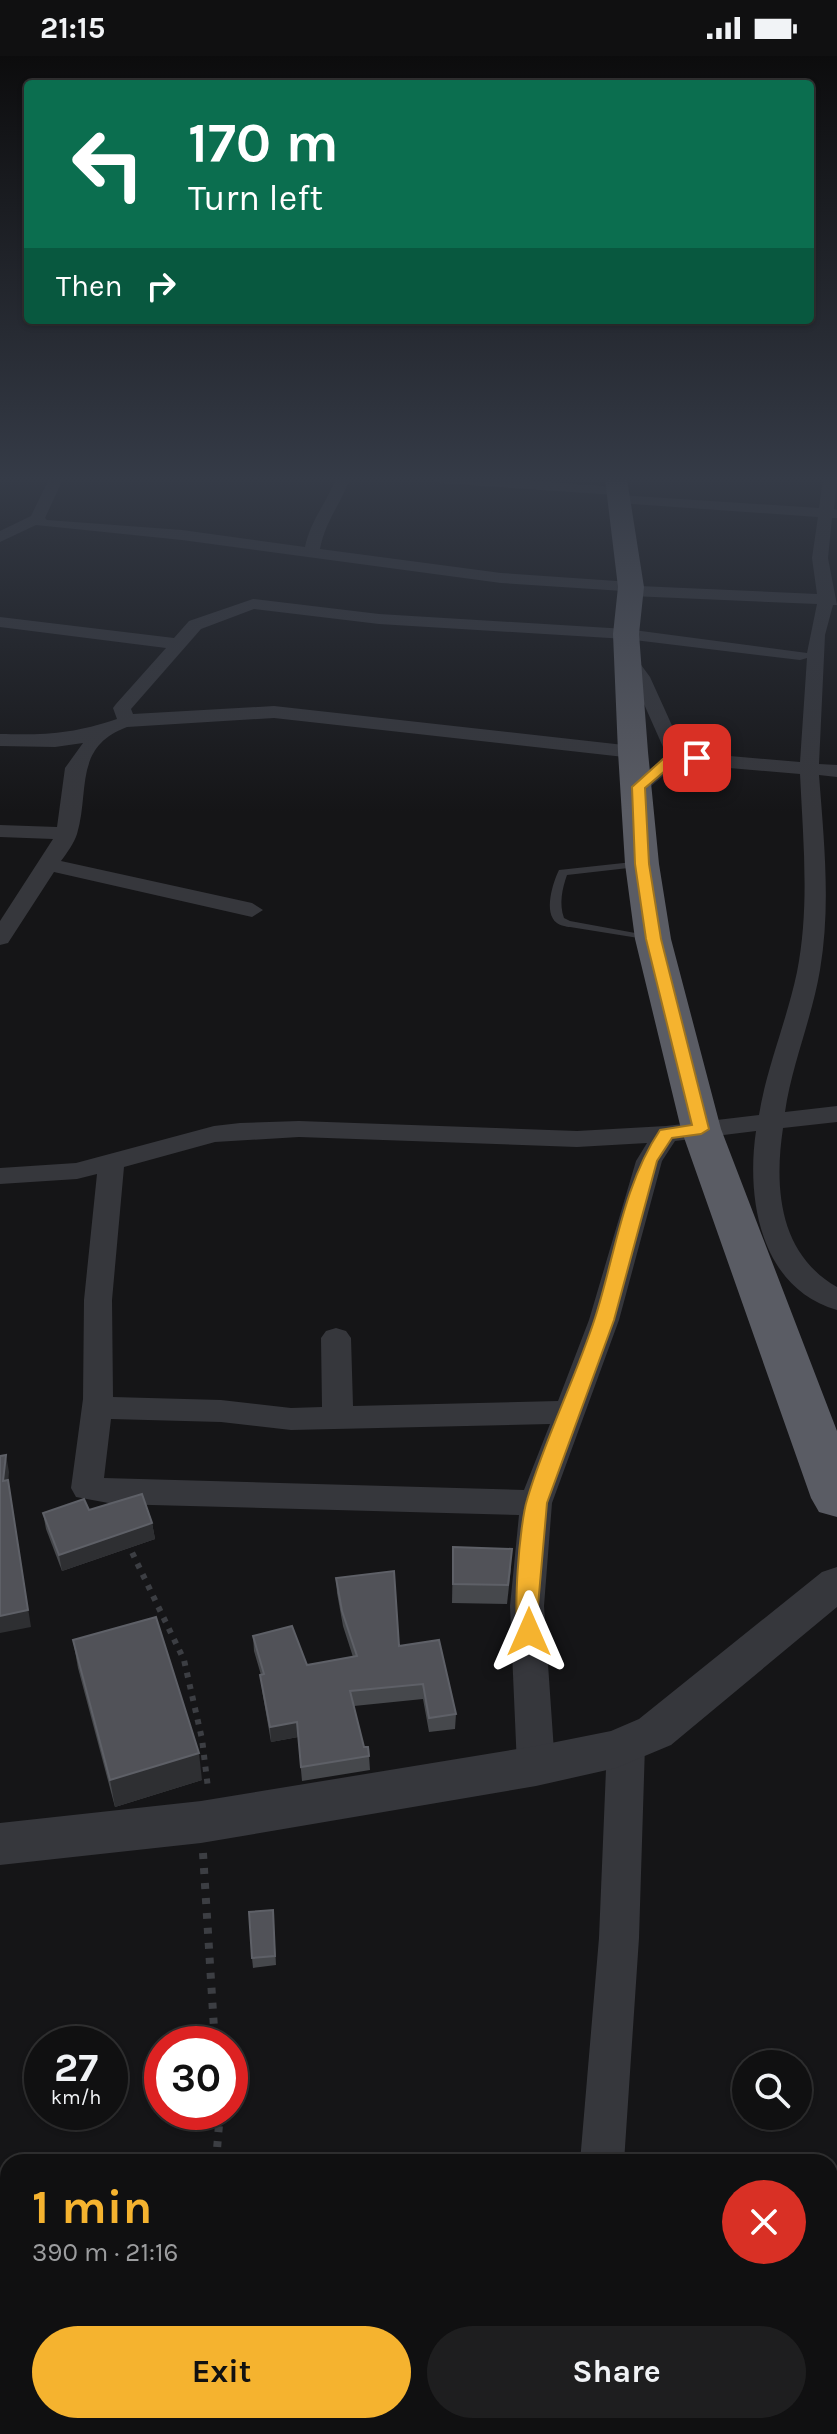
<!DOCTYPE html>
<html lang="en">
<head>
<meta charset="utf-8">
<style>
	:root { --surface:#101011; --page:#1e1e1f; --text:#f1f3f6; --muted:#9c9d9f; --line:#303031; --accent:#f5b32f }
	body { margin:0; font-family:Karla,sans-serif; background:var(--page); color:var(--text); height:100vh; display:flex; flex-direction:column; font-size:30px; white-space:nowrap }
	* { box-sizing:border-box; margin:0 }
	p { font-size:26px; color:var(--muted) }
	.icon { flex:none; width:44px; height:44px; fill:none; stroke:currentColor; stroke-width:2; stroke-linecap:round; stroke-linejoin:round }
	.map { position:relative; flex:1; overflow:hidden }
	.sheet { position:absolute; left:0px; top:2098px; width:838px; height:280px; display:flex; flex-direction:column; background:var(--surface); border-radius:24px 24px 0 0; box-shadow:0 2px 6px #0004,0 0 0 2px var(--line) }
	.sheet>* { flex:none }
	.top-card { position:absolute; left:24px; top:24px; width:790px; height:244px; border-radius:8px; box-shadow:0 2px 6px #0004,0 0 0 2px var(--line); background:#0b6e4f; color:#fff; overflow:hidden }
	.fabs { position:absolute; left:732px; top:1994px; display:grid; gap:16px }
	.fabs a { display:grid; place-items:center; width:80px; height:80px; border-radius:50%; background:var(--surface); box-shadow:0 2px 6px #0004,0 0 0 2px var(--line); font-size:40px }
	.speed { position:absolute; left:24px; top:1970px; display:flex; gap:16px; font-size:40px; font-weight:700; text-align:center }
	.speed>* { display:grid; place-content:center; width:104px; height:104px; border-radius:50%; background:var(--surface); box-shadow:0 2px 6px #0004,0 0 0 2px var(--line); line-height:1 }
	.speed small { font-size:20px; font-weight:400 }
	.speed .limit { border:12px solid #d22; background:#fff; color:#111 }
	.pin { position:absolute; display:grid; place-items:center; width:68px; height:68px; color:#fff; margin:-34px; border-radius:16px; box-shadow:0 4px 12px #0006 }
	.me { position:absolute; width:88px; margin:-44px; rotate:0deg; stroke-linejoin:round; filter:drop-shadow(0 0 6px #0008) }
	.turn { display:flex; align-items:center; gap:28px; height:168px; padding:0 32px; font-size:36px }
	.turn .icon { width:104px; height:104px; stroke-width:2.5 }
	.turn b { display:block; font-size:56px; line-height:68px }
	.then { display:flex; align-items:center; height:76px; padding:0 32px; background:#0003; gap:16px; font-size:30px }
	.round { display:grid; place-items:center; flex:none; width:84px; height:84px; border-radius:42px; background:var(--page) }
	.summary { display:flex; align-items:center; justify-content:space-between; height:136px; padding:0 32px }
	h1 { font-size:48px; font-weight:700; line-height:60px; color:var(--accent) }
	.cta { display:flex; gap:16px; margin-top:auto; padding:16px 32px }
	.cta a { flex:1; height:92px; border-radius:48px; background:var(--accent); color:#111; font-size:32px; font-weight:700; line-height:92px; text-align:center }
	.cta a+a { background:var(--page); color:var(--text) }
	.status { display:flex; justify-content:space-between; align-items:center; height:56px; padding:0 40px; background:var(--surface); direction:ltr }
	.status svg { height:22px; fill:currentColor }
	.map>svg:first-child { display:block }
</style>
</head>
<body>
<div class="status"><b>21:15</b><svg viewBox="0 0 49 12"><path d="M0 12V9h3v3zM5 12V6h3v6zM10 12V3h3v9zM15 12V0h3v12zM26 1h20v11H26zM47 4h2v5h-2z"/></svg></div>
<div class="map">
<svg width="837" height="2378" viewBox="0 0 837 2378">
	<rect width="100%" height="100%" fill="#151517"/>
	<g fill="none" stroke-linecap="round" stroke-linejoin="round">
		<path stroke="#3c3e43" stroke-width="6" stroke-dasharray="5 7" stroke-linecap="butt" d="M 127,1486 L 184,1604 L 202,1683 L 208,1732"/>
		<g stroke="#3c3e43" stroke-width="8" stroke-dasharray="6 9" stroke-linecap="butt">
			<path d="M 203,1797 L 215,1988"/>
			<path d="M 216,2106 L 220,2056"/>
			<path d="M 147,2378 L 151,2370"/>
			<path d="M 187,2378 L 220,2370"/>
		</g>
		<path fill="#36373c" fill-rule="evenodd" d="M 642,805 L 647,808 L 646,810 L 567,819 C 562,833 559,848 564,862 L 570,865 L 657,881 L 657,885 L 570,871 C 567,871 559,869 557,867 C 543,857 553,826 559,814 Z"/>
		<g fill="#36373c" fill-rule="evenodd">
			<path d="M 49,423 L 63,423 L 45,462 L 47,464 L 182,474 L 305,491 C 310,466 326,447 336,423 L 350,423 C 340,449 325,466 320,493 L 501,517 L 631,526 L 639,530 L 817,538 L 812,502 L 818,461 L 618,447 L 611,443 L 616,439 L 440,427 L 433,423 L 507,423 L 617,431 L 624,435 L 619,439 L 819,452 L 823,423 L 837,423 L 834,453 L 837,454 L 837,462 L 832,462 L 828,502 L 837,549 L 833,549 L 825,579 L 819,708 L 837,709 L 837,721 L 819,719 C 824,785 831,849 820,914 C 812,962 792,1008 785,1056 L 837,1050 L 837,1066 L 783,1072 C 774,1132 779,1198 837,1231 L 837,1254 C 760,1232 746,1142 756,1075 L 675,1085 L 662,1105 L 619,1264 L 552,1447 L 544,1550 L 555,1710 L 549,1721 L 536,1726 L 523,1721 L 517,1710 L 510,1550 L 519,1459 L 114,1448 L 76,1441 L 71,1432 L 83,1343 L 84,1244 L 97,1118 L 77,1123 L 0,1128 L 0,1112 L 76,1107 L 214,1070 L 240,1067 L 299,1065 L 577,1075 L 666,1070 L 759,1059 C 767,1010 787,964 797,916 C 810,850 803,784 800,718 L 683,708 L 675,710 L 645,735 L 631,735 L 628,731 L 631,727 L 667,700 L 632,621 L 618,602 L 621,598 L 633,598 L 650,621 L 684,696 L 800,706 L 807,602 L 800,604 L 626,583 L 379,568 L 254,553 L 201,573 L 131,653 L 133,658 L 274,650 L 633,690 L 643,696 L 633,702 L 274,662 L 127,671 C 73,691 90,735 77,778 C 74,787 67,797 61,805 L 252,847 L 263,854 L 252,861 L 54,816 L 8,887 L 0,889 L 0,865 L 53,783 L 0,781 L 0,769 L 57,771 L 65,712 L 83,687 L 55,691 L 0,690 L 0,678 C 47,679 72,678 117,663 L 113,652 L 116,648 L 166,592 L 0,571 L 0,561 L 174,582 L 189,565 L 253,543 L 379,558 L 626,573 L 807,597 L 817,548 L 631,540 L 623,535 L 501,527 L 182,484 L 36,469 L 0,486 L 0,475 L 31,460 ZM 299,1081 L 577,1091 L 647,1087 L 636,1105 L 589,1264 L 558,1345 L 353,1350 L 351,1282 L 346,1275 L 336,1272 L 326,1275 L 321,1282 L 322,1351 L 291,1352 L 221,1344 L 113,1341 L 112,1244 L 124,1111 L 215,1086 ZM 111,1363 L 221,1366 L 291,1374 L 550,1368 L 524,1434 L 104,1422 Z"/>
			<path d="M 626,1673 L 639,1678 L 645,1689 L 639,1882 L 624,2106 L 580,2106 L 599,1882 L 607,1689 L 613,1678 Z"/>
			<path d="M 558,2370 L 608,2370 L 607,2378 L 557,2378 Z"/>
		</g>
		<path fill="#36373c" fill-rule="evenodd" d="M 837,1511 L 837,1551 L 671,1689 L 616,1712 L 536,1730 L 201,1787 L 0,1809 L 0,1767 L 201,1745 L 536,1690 L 611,1675 L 639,1663 L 822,1516 Z"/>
		<path fill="#5a5c64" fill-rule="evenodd" d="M 605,423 L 627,423 L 644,531 L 639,578 L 648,696 L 659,808 L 671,883 L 721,1073 L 837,1375 L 837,1461 L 819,1456 L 811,1442 L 681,1073 L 635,883 L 625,808 L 618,696 L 613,578 L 618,531 Z"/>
	</g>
	<g fill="#46484c">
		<path d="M 89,1454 L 152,1467 L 155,1483 L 62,1515 L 46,1473 L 43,1457 Z"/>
		<path d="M 453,1491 L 511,1512 L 507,1548 L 452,1547 Z"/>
		<path d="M 336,1522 L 399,1590 L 456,1658 L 455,1673 L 429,1676 L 423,1643 L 354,1650 L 364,1691 L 369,1700 L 370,1714 L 302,1725 L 298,1681 L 271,1686 L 262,1634 L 261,1619 L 254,1595 L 253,1580 L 307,1609 L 353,1601 L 343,1570 L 337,1537 Z"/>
		<path d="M 73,1584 L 202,1724 L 115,1751 L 78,1612 Z"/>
		<path d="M 273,1854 L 276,1909 L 253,1912 L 252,1902 Z"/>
	</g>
	<g fill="#2e2f32">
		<path d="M 6,1399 L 9,1416 L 7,1441 L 3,1425 Z"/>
		<path d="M 8,1424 L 31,1571 L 0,1577 L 0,1560 Z"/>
		<path d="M 152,1467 L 155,1483 L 62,1515 L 59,1499 Z"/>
		<path d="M 297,1666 L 298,1681 L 271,1686 L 270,1671 Z"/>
		<path d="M 199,1697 L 202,1724 L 115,1751 L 110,1724 Z"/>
	</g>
	<g fill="#515258" stroke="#5e6067" stroke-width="2">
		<path d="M 6,1399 L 3,1425 L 8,1424 L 28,1554 L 0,1560 L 0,1400 Z"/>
		<path d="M 142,1438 L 152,1467 L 59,1499 L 43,1457 L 84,1443 L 89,1454 Z"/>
		<path d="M 453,1491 L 512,1493 L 508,1529 L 453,1528 Z"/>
		<path d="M 394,1515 L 399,1590 L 439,1584 L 456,1658 L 429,1662 L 423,1628 L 350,1635 L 364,1691 L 368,1691 L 369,1700 L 301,1711 L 297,1666 L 270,1671 L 260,1619 L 264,1618 L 253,1580 L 292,1570 L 307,1609 L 357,1600 L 342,1555 L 336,1522 Z"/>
		<path d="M 156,1561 L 199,1697 L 110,1724 L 73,1584 Z"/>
		<path d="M 273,1854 L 275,1900 L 252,1902 L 249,1856 Z"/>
	</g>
	<linearGradient id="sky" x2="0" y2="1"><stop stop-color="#0c0c0d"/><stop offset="0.56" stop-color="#353b47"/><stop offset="1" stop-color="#353b47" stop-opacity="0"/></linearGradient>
	<rect width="837" height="756" fill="url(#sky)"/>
	<path fill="#f5b32f" stroke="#9f741f" stroke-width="2" d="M 677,698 L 697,698 L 703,702 L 672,709 L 645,732 L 649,808 L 661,883 L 709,1073 L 701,1078 L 672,1082 L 657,1105 L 614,1264 L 547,1447 L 538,1550 L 540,1576 L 537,1583 L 529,1585 L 521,1583 C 511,1565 520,1466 527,1444 C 545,1382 575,1324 595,1262 C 615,1200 623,1129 660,1074 L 692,1069 L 646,883 L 635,808 L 632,731 L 663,703 Z"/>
</svg>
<div class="fabs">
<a><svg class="icon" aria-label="search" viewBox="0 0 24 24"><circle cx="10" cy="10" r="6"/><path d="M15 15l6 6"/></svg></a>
</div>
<div class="speed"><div>27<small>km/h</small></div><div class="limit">30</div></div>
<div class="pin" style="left:697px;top:702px;background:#d93025"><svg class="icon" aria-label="arrive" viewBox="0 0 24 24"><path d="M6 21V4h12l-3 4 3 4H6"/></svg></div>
<svg class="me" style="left:529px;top:1576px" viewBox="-20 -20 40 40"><path d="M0-17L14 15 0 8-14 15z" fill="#f5b32f" stroke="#fff" stroke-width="4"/></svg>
<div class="top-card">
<div class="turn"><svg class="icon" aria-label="left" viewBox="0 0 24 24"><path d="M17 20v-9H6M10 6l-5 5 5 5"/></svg><div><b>170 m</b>Turn left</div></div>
<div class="then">Then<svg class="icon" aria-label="right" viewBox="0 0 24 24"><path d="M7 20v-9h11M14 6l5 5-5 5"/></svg></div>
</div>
<section class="sheet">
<div class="summary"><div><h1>1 min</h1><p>390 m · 21:16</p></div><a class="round" style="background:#d93025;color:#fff"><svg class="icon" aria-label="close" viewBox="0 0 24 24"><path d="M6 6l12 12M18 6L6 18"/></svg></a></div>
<div class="cta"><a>Exit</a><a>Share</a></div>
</section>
</div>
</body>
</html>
